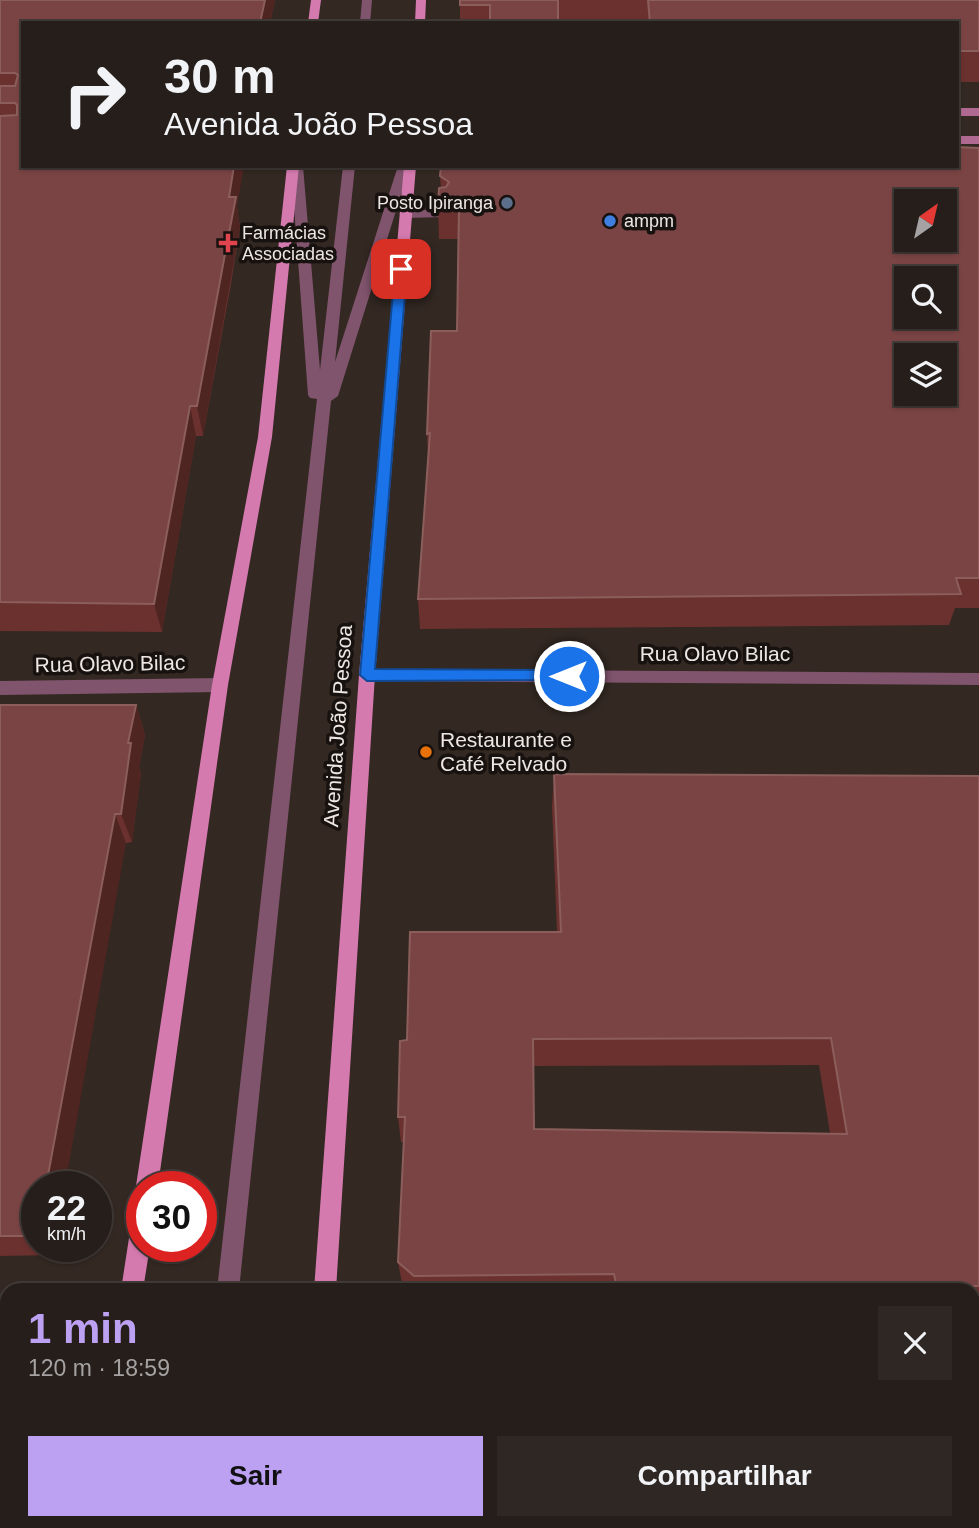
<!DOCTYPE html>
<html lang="pt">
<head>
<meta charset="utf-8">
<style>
	:root { --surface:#261e1a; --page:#2e2723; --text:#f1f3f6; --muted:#a4a2a2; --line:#423c39; --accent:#bca0f2 }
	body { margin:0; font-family:Arial,sans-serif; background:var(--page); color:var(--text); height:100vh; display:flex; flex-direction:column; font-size:26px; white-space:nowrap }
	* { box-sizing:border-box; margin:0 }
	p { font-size:23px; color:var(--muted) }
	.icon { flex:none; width:38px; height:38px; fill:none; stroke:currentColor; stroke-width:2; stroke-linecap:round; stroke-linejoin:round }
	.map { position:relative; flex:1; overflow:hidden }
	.side { position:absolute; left:0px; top:1283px; width:980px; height:247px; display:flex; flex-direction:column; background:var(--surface); border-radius:21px 21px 0 0; box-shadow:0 2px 5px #0004,0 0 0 2px var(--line) }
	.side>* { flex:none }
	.banner { position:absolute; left:21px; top:21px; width:938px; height:147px; border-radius:0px; box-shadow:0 2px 5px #0004,0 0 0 2px var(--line); background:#261e1a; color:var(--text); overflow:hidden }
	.needle { width:46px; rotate:34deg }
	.buttons { position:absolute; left:894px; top:189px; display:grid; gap:14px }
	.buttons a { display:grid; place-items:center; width:63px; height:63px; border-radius:0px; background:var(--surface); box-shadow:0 2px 5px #0004,0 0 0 2px var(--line); font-size:35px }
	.speed { position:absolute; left:21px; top:1171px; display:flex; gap:14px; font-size:35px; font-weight:700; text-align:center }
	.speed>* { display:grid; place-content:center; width:91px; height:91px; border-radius:50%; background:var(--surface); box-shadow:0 2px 5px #0004,0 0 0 2px var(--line); line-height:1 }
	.speed small { font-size:18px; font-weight:400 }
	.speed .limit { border:10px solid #d22; background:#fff; color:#111 }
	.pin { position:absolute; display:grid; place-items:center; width:60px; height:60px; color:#fff; margin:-30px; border-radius:14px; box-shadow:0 4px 10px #0006 }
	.me { position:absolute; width:77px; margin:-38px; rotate:270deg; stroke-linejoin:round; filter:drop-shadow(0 0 5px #0008) }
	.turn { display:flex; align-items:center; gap:24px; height:147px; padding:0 28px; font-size:32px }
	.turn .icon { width:91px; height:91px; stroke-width:2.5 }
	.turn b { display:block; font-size:49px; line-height:60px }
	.round { display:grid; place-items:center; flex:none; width:74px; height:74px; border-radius:0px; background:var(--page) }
	.summary { display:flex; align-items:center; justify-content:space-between; height:119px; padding:0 28px }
	h1 { font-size:42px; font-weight:700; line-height:52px; color:var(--accent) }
	.cta { display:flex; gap:14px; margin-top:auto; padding:14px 28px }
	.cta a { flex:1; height:80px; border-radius:0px; background:var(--accent); color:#111; font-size:28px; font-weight:700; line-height:80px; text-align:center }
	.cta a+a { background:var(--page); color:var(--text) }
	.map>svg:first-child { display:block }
</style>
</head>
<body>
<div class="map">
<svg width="979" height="1528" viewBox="0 0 979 1528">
	<rect width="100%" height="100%" fill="#332822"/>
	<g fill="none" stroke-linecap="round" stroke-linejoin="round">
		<g fill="#80546d" fill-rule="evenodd">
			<path d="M 362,0 L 372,0 L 370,23 L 360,23 Z"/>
			<path d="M 291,166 L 303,166 L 320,370 L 343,166 L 355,166 L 335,362 L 398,166 L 410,166 L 338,396 L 331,401 L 239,1290 L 217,1290 L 317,399 L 310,398 L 308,395 Z"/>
			<path d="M 441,210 L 447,214 L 445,217 L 405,218 L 399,214 L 405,210 Z"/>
			<path d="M 191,1522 L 215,1522 L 214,1528 L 190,1528 Z"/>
		</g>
		<g fill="#80546d" fill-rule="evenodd">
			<path d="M 367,669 L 979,673 L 979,685 L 367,681 L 361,680 L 359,675 L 361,670 Z"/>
			<path d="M 220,678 L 226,680 L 228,685 L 226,690 L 220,692 L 0,695 L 0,681 Z"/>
			<rect x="973" y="1398" width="6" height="24"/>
			<rect x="0" y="1406" width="7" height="24"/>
		</g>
		<g fill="#b06a92" fill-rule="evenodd">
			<rect x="957" y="108" width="22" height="8"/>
			<rect x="957" y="136" width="22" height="8"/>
		</g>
		<g fill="#d57aaf" fill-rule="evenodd">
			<path d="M 311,0 L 321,0 L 318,23 L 308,23 Z"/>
			<path d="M 416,0 L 426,0 L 425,23 L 415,23 Z"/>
			<path d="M 287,166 L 299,166 L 272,437 L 228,685 L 158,1186 L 142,1186 L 142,1194 L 136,1186 L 212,685 L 258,437 Z"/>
			<path d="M 404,166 L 416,166 L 375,675 L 336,1290 L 314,1290 L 359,675 Z"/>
			<path d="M 142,1214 L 142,1246 L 150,1246 L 143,1290 L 121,1290 L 131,1225 L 134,1217 Z"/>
			<path d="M 87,1522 L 111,1522 L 110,1528 L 86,1528 Z"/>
			<rect x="298" y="1522" width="24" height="6"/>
		</g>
	</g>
	<g fill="#6b312f" fill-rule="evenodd">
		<path d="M 0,0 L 275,0 L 270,23 L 23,23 L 237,207 L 240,227 L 231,284 L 203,436 L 196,436 L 162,632 L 0,631 Z"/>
		<path d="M 460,0 L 979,0 L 979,82 L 957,82 L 957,23 L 460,23 Z"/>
		<path d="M 979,148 L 979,608 L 955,608 L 949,625 L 420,629 L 418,599 L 428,455 L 427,434 L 457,331 L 459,239 L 439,239 L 438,207 L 441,188 L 440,176 Z"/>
		<path d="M 0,705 L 136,705 L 145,735 L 139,767 L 141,773 L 132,842 L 126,843 L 37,1186 L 37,1246 L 54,1246 L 53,1255 L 0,1256 Z"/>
		<path d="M 554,774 L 979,776 L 979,1306 L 973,1306 L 973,1290 L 409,1290 L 402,1283 L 398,1262 L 404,1142 L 401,1142 L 398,1117 L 407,1040 L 557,932 L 552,806 ZM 819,1065 L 830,1133 L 534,1129 L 533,1066 Z"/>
	</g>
	<g fill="#4f2522">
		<path d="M 265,0 L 275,0 L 270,23 L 260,23 Z"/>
		<path d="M 234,166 L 244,166 L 237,207 L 240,227 L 203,436 L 197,406 L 229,197 Z"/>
		<path d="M 190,406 L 196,436 L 162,632 L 154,604 Z"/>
		<path d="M 136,705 L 145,735 L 139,767 L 141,773 L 132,842 L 121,814 L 128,743 Z"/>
		<path d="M 115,814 L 126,843 L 65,1186 L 46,1186 Z"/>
		<path d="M 45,1246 L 54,1246 L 53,1255 Z"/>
		<path d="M 0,1509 L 7,1518 L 6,1528 L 0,1528 Z"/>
	</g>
	<g fill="#794443" stroke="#8b5e5c" stroke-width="2" fill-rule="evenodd">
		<path d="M 0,0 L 265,0 L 260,23 L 23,23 L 23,166 L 234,166 L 229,197 L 236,197 L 225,254 L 197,406 L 190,406 L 154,604 L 0,602 L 0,116 L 17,115 L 17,105 L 15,103 L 0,103 L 0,86 L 15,86 L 18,75 L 15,73 L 0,73 Z"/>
		<path d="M 460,0 L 558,0 L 558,23 L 490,23 L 490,5 L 460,5 Z"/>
		<path d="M 648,0 L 979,0 L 979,51 L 957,51 L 957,23 L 650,23 Z"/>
		<path d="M 957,147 L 979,148 L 979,578 L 956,578 L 961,594 L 418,599 L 430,433 L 427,434 L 431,331 L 457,331 L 459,208 L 438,207 L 439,188 L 446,187 L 449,182 L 440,176 L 441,166 L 957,166 ZM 906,201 L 945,201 L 945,240 L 906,240 ZM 906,278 L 945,278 L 945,317 L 906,317 ZM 906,355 L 945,355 L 945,394 L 906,394 Z"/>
		<path d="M 0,705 L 136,705 L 128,743 L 131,743 L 121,814 L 115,814 L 46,1186 L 37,1186 L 37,1236 L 0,1236 Z"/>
		<path d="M 554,774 L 979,776 L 979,1286 L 738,1284 L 738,1290 L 649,1290 L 649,1288 L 617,1288 L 614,1274 L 414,1276 L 398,1262 L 405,1117 L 398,1117 L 400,1041 L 407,1040 L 410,932 L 561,932 ZM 831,1038 L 847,1134 L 534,1129 L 533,1039 Z"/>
		<path d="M 973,1464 L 979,1464 L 979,1528 L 383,1528 L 384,1522 L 973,1522 Z"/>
	</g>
	<path fill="#1a73e8" stroke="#114b97" stroke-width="2" d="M 401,266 L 407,269 L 375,669 L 569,670 L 574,672 L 577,676 L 574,680 L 367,681 L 360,675 L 395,269 Z"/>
	<circle fill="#5c6f8a" stroke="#17120f" stroke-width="2.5" cx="507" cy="203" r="7"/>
	<circle fill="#3f7fe0" stroke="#17120f" stroke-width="2.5" cx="610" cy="221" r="7"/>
	<path fill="#e0444e" stroke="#17120f" stroke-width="2.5" d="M224.5 232.5h7v7h7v7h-7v7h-7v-7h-7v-7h7z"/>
	<circle fill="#e8710a" stroke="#17120f" stroke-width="2.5" cx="426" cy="752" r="7"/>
	<g text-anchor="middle" stroke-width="7" stroke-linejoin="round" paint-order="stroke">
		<g font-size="18" fill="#ede6e2" stroke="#17120f" text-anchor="start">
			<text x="493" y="209" text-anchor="end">Posto Ipiranga</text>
			<text x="624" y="227">ampm</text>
			<text x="242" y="239">Farmácias<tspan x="242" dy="21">Associadas</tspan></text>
		</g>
		<g font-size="21" fill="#ede6e2" stroke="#17120f">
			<text x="715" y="661">Rua Olavo Bilac</text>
			<text transform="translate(110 664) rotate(-1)" y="7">Rua Olavo Bilac</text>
			<text transform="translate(338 726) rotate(-86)" y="7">Avenida João Pessoa</text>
		</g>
		<g font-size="21" fill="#ede6e2" stroke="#17120f" text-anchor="start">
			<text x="440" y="747">Restaurante e<tspan x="440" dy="24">Café Relvado</tspan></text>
		</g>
	</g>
</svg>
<div class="buttons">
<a><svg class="needle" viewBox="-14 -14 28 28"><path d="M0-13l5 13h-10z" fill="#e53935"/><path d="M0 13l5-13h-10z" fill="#a4a2a2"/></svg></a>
<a><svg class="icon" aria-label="search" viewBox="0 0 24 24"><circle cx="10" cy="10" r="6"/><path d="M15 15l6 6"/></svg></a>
<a><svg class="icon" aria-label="layers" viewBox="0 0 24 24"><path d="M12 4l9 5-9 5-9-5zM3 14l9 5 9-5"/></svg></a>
</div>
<div class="speed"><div>22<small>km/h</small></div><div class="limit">30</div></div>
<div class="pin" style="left:401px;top:269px;background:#d93025"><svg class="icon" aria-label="arrive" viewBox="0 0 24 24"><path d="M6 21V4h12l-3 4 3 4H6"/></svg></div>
<svg class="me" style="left:569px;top:676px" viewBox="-20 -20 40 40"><circle r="17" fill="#1a73e8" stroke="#fff" stroke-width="3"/><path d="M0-11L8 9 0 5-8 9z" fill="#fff"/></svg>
<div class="banner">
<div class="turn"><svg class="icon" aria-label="right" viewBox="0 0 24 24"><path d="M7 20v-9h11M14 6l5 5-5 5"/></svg><div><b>30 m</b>Avenida João Pessoa</div></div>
</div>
<section class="side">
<div class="summary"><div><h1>1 min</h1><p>120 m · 18:59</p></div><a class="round"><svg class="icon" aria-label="close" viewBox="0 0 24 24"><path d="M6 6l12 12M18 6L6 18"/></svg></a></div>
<div class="cta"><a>Sair</a><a>Compartilhar</a></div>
</section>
</div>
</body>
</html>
